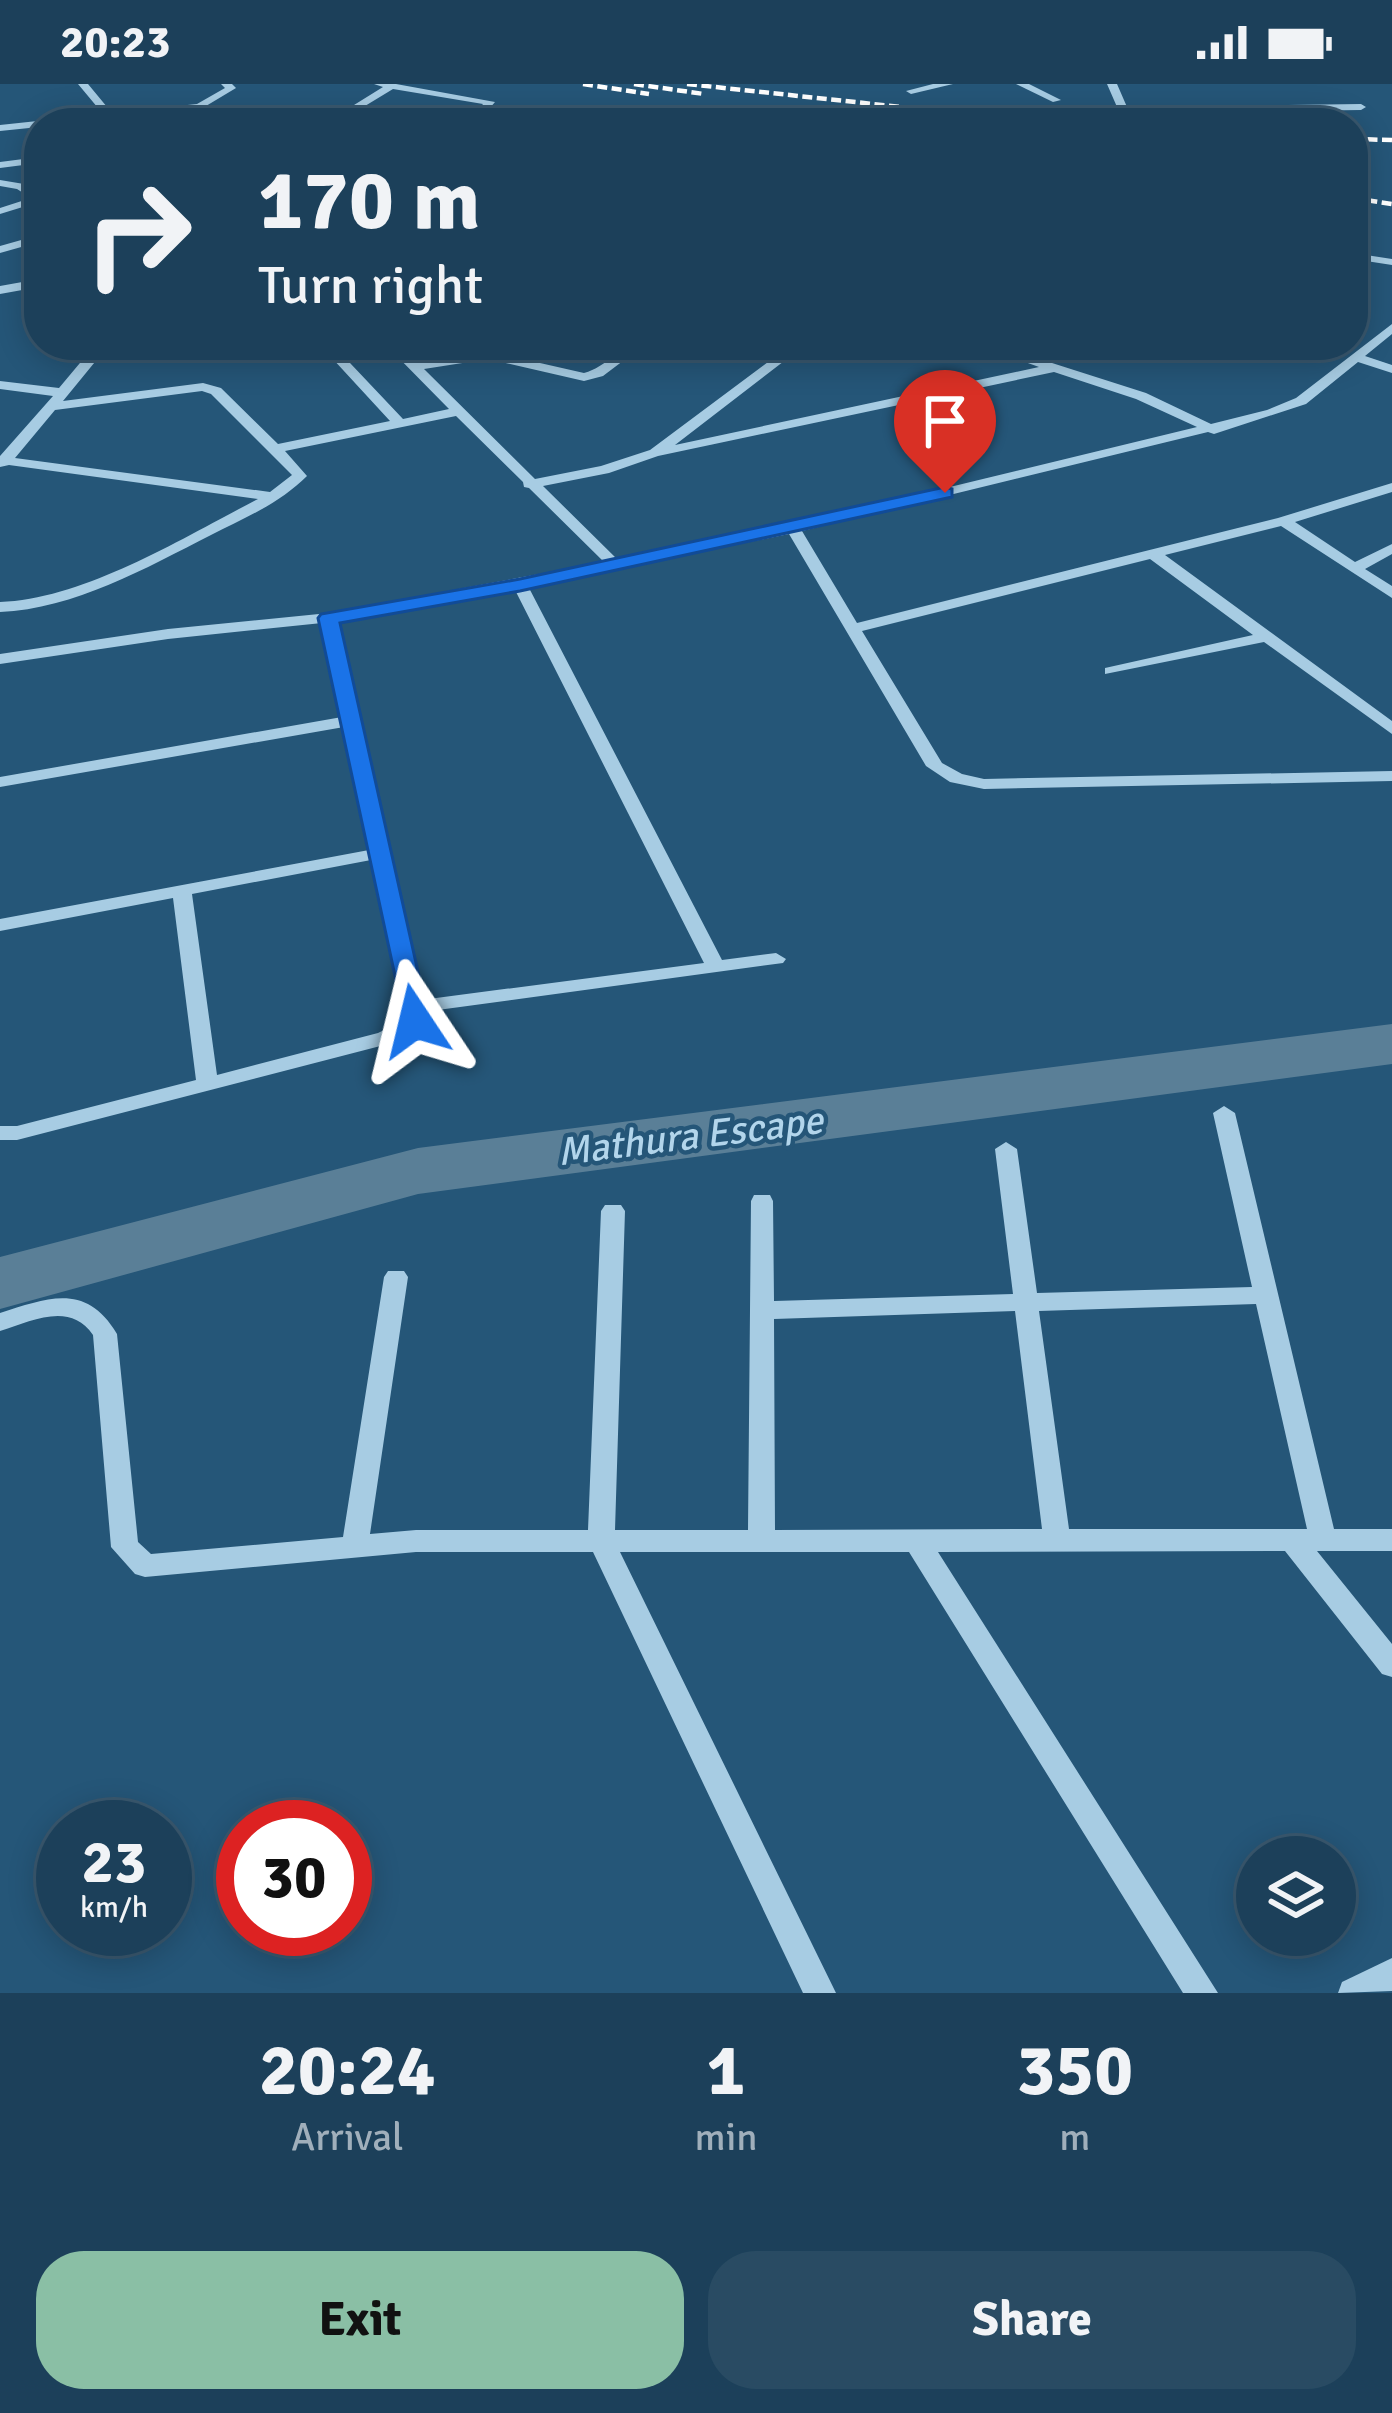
<!DOCTYPE html>
<html lang="en">
<head>
<meta charset="utf-8">
<style>
	:root { --surface:#1c405a; --page:#294b63; --text:#f1f3f6; --muted:#a0afbb; --line:#3a5970; --accent:#8abfa5 }
	body { margin:0; font-family:Signika,sans-serif; background:var(--page); color:var(--text); height:100vh; display:flex; flex-direction:column; font-size:45px; white-space:nowrap }
	* { box-sizing:border-box; margin:0 }
	p { font-size:39px; color:var(--muted) }
	.icon { flex:none; width:66px; height:66px; fill:none; stroke:currentColor; stroke-width:2; stroke-linecap:round; stroke-linejoin:round }
	.map { position:relative; height:1909px; overflow:hidden }
	.sheet { display:flex; flex-direction:column; background:var(--surface); flex:1 }
	.sheet>* { flex:none }
	.banner { position:absolute; left:24px; top:24px; width:1344px; height:252px; border-radius:48px; box-shadow:0 6px 30px #0003,0 0 0 3px var(--line); background:#1c405a; color:var(--text); overflow:hidden }
	.tools { position:absolute; left:1236px; top:1752px; display:grid; gap:24px }
	.tools a { display:grid; place-items:center; width:120px; height:120px; border-radius:50%; background:var(--surface); box-shadow:0 6px 30px #0003,0 0 0 3px var(--line); font-size:60px }
	.speed { position:absolute; left:36px; top:1716px; display:flex; gap:24px; font-size:60px; font-weight:700; text-align:center }
	.speed>* { display:grid; place-content:center; width:156px; height:156px; border-radius:50%; background:var(--surface); box-shadow:0 6px 30px #0003,0 0 0 3px var(--line); line-height:1 }
	.speed small { font-size:30px; font-weight:400 }
	.speed .limit { border:18px solid #d22; background:#fff; color:#111 }
	.pin { position:absolute; display:grid; place-items:center; width:102px; height:102px; color:#fff; margin:-123px -51px; border-radius:50% 50% 50% 0; rotate:-45deg; box-shadow:0 0 12px #0007 }
	.pin .icon { rotate:45deg }
	.me { position:absolute; width:132px; margin:-66px; rotate:350deg; stroke-linejoin:round; filter:drop-shadow(0 0 9px #0008) }
	.turn { display:flex; align-items:center; gap:42px; height:252px; padding:0 36px; font-size:54px }
	.turn .icon { width:156px; height:156px; stroke-width:2.5 }
	.turn b { display:block; font-size:84px; line-height:102px }
	.eta { display:flex; justify-content:space-evenly; align-items:center; height:204px; text-align:center }
	.eta b { font-size:72px; font-weight:700; line-height:84px }
	.button { display:flex; gap:24px; margin-top:auto; padding:24px 36px }
	.button a { flex:1; height:138px; border-radius:48px; background:var(--accent); color:#111; font-size:48px; font-weight:700; line-height:138px; text-align:center }
	.button a+a { background:var(--page); color:var(--text) }
	.status { display:flex; justify-content:space-between; align-items:center; height:84px; padding:0 60px; background:var(--surface); direction:ltr }
	.status svg { height:33px; fill:currentColor }
	.map>svg:first-child { display:block }
</style>
</head>
<body>
<div class="status"><b>20:23</b><svg viewBox="0 0 49 12"><path d="M0 12V9h3v3zM5 12V6h3v6zM10 12V3h3v9zM15 12V0h3v12zM26 1h20v11H26zM47 4h2v5h-2z"/></svg></div>
<div class="map">
<svg width="1392" height="1909" viewBox="0 0 1392 1909">
	<rect width="100%" height="100%" fill="#255678"/>
	<g fill="none" stroke-linecap="round" stroke-linejoin="round">
		<path fill="#5a7f97" fill-rule="evenodd" d="M 1392,940 L 1392,980 L 418,1110 L 0,1225 L 0,1173 L 418,1064 Z"/>
		<g fill="#a7cce3" fill-rule="evenodd">
			<path d="M 78,0 L 88,0 L 112,29 L 197,20 L 225,4 L 221,0 L 232,0 L 236,4 L 191,31 L 187,27 L 76,39 L 39,39 L 39,43 L 0,47 L 0,41 L 103,30 Z"/>
			<path d="M 374,0 L 396,0 L 495,18 L 477,39 L 467,39 L 483,20 L 393,5 L 337,39 L 325,39 L 383,3 Z"/>
			<path d="M 933,0 L 953,0 L 911,10 L 906,7 Z"/>
			<path d="M 1016,0 L 1029,0 L 1061,16 L 1053,18 Z"/>
			<path d="M 1107,0 L 1117,0 L 1127,23 L 1361,20 L 1366,23 L 1361,26 L 1129,29 L 1133,38 L 1124,39 Z"/>
			<path d="M 39,73 L 39,79 L 0,84 L 0,78 Z"/>
			<path d="M 0,96 L 24,100 L 39,110 L 39,118 L 0,130 L 0,124 L 31,114 L 17,105 L 0,102 Z"/>
			<path d="M 39,151 L 39,158 L 0,169 L 0,162 Z"/>
			<path d="M 1353,169 L 1392,175 L 1392,181 L 1353,175 Z"/>
			<path d="M 39,195 L 39,203 L 0,210 L 0,202 Z"/>
			<path d="M 1392,240 L 1392,250 L 1365,272 L 1392,281 L 1392,289 L 1358,278 L 1306,320 L 1214,350 L 1208,348 L 802,447 L 857,539 L 1278,434 L 1392,399 L 1392,408 L 1295,438 L 1355,478 L 1392,460 L 1392,470 L 1365,485 L 1392,502 L 1392,514 L 1281,442 L 1165,471 L 1392,637 L 1392,650 L 1264,558 L 1105,590 L 1105,584 L 1253,551 L 1150,475 L 862,547 L 942,679 L 962,690 L 984,695 L 1392,687 L 1392,697 L 984,705 L 950,698 L 926,682 L 789,450 L 528,502 L 722,876 L 776,869 L 786,875 L 783,879 L 423,928 L 425,937 L 413,951 L 392,959 L 17,1056 L 0,1056 L 0,1042 L 17,1042 L 196,996 L 173,814 L 0,847 L 0,835 L 369,766 L 344,643 L 0,703 L 0,693 L 342,633 L 322,539 L 168,555 L 0,580 L 0,570 L 168,545 L 329,529 L 604,478 L 529,404 L 524,403 L 523,398 L 456,332 L 285,367 L 307,392 C 280,419 245,434 211,451 C 146,484 74,525 0,528 L 0,518 C 85,515 182,454 258,415 L 9,381 L 0,383 L 0,372 L 53,312 L 0,305 L 0,297 L 59,304 L 95,261 L 108,261 L 106,264 L 167,261 L 161,265 L 99,273 L 63,317 L 203,299 L 221,304 L 278,360 L 390,337 L 320,261 L 333,261 L 403,335 L 449,325 L 386,261 L 399,261 L 417,279 L 485,268 L 500,261 L 506,265 L 500,270 L 584,289 C 607,283 620,261 644,261 L 603,292 L 584,297 L 488,275 L 424,285 L 535,395 L 601,382 L 650,366 L 791,261 L 805,261 L 675,361 L 1039,283 L 977,261 L 996,261 L 1146,309 L 1211,340 L 1267,326 L 1296,314 ZM 1054,288 L 1136,315 L 1197,343 L 793,441 L 618,476 L 543,402 L 609,389 L 658,372 ZM 202,307 L 211,310 L 292,391 L 270,408 L 15,374 L 55,326 ZM 514,504 L 704,879 L 421,916 L 338,537 ZM 371,776 L 404,936 L 378,949 L 217,991 L 192,810 Z"/>
			<path d="M 1224,1022 L 1235,1029 L 1334,1445 L 1392,1445 L 1392,1467 L 1317,1467 L 1392,1560 L 1392,1593 L 1382,1590 L 1285,1467 L 938,1468 L 1218,1909 L 1183,1909 L 909,1468 L 620,1468 L 836,1909 L 803,1909 L 593,1468 L 416,1468 L 145,1493 L 135,1490 L 111,1463 L 93,1251 C 70,1217 32,1237 0,1247 L 0,1229 C 48,1214 86,1198 117,1250 L 138,1458 L 151,1470 L 343,1453 L 384,1193 L 388,1187 L 404,1187 L 408,1193 L 370,1450 L 416,1446 L 588,1446 L 601,1127 L 605,1121 L 621,1121 L 625,1127 L 615,1446 L 748,1446 L 751,1117 L 754,1111 L 770,1111 L 773,1117 L 774,1217 L 1013,1210 L 995,1065 L 1006,1058 L 1017,1065 L 1037,1209 L 1252,1203 L 1213,1029 ZM 1256,1220 L 1307,1445 L 1069,1445 L 1039,1227 ZM 1015,1227 L 1042,1445 L 775,1446 L 774,1235 Z"/>
			<path d="M 1392,1874 L 1392,1907 L 1338,1909 L 1342,1898 Z"/>
		</g>
		<g stroke="#fff" stroke-width="4.5" stroke-dasharray="10 4.5" stroke-linecap="butt">
			<path d="M 583,0 L 649,10"/>
			<path d="M 634,0 L 704,10"/>
			<path d="M 687,0 L 1050,39"/>
			<path d="M 1353,55 L 1392,56"/>
			<path d="M 1353,114 L 1392,120"/>
		</g>
	</g>
	<path fill="#1a73e8" stroke="#114b97" stroke-width="3" d="M 945,403 L 952,405 L 952,413 L 520,507 L 340,539 L 429,937 L 425,943 L 406,943 L 318,534 L 321,530 L 520,495 Z"/>
	<g text-anchor="middle" stroke-width="9" stroke-linejoin="round" paint-order="stroke">
		<g font-size="39" font-style="italic" fill="#b2d5eb" stroke="#255678">
			<text transform="translate(690 1051) rotate(-7)" y="14">Mathura Escape</text>
		</g>
	</g>
</svg>
<div class="tools">
<a><svg class="icon" aria-label="layers" viewBox="0 0 24 24"><path d="M12 4l9 5-9 5-9-5zM3 14l9 5 9-5"/></svg></a>
</div>
<div class="speed"><div>23<small>km/h</small></div><div class="limit">30</div></div>
<div class="pin" style="left:945px;top:409px;background:#d93025"><svg class="icon" aria-label="arrive" viewBox="0 0 24 24"><path d="M6 21V4h12l-3 4 3 4H6"/></svg></div>
<svg class="me" style="left:415px;top:937px" viewBox="-20 -20 40 40"><path d="M0-17L14 15 0 8-14 15z" fill="#1a73e8" stroke="#fff" stroke-width="4"/></svg>
<div class="banner">
<div class="turn"><svg class="icon" aria-label="right" viewBox="0 0 24 24"><path d="M7 20v-9h11M14 6l5 5-5 5"/></svg><div><b>170 m</b>Turn right</div></div>
</div>
</div>
<section class="sheet">
<div class="eta">
<div><b>20:24</b><p>Arrival</p></div>
<div><b>1</b><p>min</p></div>
<div><b>350</b><p>m</p></div>
</div>
<div class="button"><a>Exit</a><a>Share</a></div>
</section>
</body>
</html>
